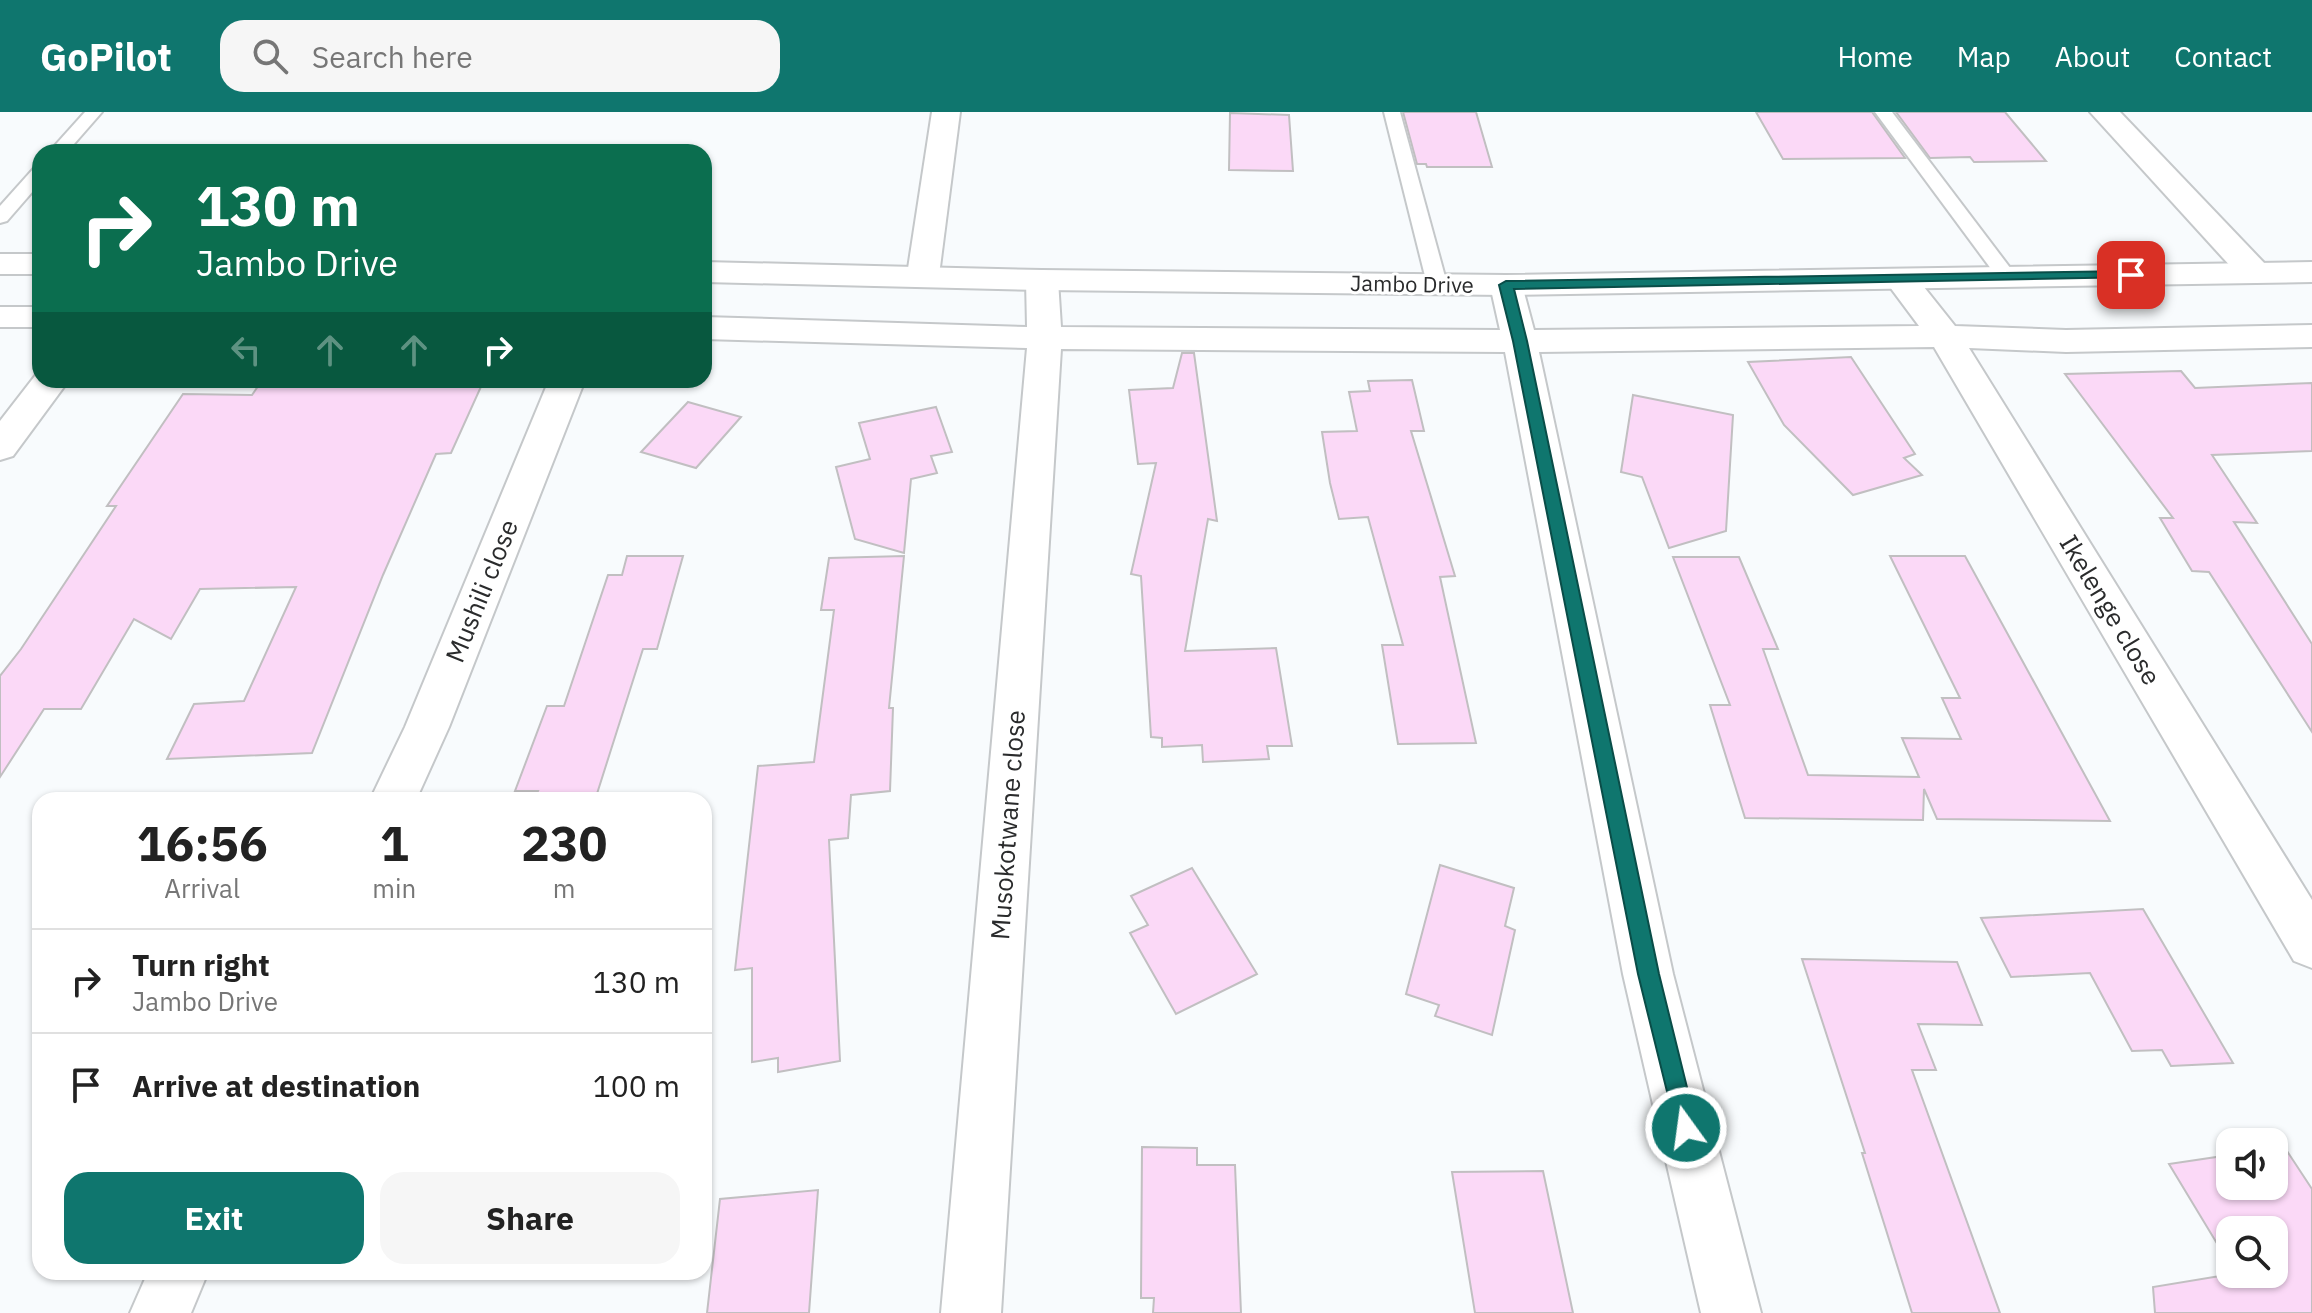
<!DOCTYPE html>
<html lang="en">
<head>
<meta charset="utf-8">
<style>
	:root { --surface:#fff; --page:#f6f6f6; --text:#222; --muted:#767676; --line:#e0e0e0; --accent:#0f766e }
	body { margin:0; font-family:"IBM Plex Sans",sans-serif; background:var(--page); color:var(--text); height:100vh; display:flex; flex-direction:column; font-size:30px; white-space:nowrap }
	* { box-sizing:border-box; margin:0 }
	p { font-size:26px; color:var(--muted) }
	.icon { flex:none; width:44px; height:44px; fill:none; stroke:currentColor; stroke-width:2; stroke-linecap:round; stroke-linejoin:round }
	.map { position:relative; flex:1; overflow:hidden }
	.panel { position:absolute; left:32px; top:680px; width:680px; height:488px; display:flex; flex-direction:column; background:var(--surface); border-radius:24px; box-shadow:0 2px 6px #0004 }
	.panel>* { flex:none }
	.top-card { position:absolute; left:32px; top:32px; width:680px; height:244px; border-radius:24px; box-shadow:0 2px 6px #0004; background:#0b6e4f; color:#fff; overflow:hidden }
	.controls { position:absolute; left:2216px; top:1016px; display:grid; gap:16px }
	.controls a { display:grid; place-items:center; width:72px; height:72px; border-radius:16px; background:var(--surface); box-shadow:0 2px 6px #0004; font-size:40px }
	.pin { position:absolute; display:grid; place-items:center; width:68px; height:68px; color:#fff; margin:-34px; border-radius:16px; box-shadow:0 4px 12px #0006 }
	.me { position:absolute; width:88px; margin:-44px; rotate:346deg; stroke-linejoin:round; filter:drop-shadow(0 0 6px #0008) }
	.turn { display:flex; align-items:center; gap:28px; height:168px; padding:0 32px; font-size:36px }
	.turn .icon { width:104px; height:104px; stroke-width:2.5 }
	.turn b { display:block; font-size:56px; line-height:68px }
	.lanes { display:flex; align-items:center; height:76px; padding:0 32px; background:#0003; justify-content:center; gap:40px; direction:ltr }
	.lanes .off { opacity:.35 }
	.eta { display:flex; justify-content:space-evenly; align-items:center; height:136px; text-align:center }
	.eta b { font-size:48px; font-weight:700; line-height:56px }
	.action { display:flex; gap:16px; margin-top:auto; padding:16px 32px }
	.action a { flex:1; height:92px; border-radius:24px; background:var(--accent); color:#fff; font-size:32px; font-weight:700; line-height:92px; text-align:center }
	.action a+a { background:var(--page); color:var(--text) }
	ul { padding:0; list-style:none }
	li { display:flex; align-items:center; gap:24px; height:104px; padding:0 32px; border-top:2px solid var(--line) }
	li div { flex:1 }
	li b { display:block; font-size:30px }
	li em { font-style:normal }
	header { display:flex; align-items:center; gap:48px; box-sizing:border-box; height:112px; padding:0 40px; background:var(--accent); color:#fff }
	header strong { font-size:38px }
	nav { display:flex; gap:44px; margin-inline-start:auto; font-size:28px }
	.search { width:560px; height:72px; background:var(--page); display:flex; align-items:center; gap:20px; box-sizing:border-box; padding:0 28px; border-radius:24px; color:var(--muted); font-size:30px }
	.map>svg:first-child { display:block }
</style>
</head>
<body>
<header>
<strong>GoPilot</strong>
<div class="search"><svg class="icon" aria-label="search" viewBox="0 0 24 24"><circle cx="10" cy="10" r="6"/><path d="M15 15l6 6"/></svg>Search here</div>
<nav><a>Home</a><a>Map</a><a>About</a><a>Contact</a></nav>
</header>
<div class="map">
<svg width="2312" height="1201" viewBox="0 0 2312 1201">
	<rect width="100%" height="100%" fill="#f8fbfd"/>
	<g fill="#fbd9f7" stroke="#c1bfc1" stroke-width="2">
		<path d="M 1403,0 L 1476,0 L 1492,55 L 1427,55 L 1426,52 L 1417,52 Z"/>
		<path d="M 1756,0 L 1872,0 L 1905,46 L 1783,47 Z"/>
		<path d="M 1896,0 L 2005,0 L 2046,49 L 1974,50 L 1970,45 L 1930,46 Z"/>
		<path d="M 1230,1 L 1289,3 L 1293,59 L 1229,58 Z"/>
		<path d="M 1182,241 L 1194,241 L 1217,409 L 1208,407 L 1185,539 L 1276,536 L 1292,634 L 1267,634 L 1269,647 L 1203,650 L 1202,633 L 1162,635 L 1162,626 L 1151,625 L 1141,464 L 1131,462 L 1156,351 L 1138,352 L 1129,278 L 1173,276 Z"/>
		<path d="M 1851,245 L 1915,342 L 1904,346 L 1922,363 L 1853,383 L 1784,313 L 1748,250 Z"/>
		<path d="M 2181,259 L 2195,276 L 2312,271 L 2312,339 L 2212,343 L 2257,411 L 2234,410 L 2312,532 L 2312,620 L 2209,460 L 2192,459 L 2160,406 L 2173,406 L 2065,262 Z"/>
		<path d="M 367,268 L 484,268 L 451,341 L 436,342 L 383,463 L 312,641 L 167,647 L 194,592 L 244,589 L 296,475 L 200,477 L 171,527 L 134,507 L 81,597 L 44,597 L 0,665 L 0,564 L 21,537 L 116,394 L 107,394 L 183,282 L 252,283 L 261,270 L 365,271 Z"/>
		<path d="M 1412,268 L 1424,319 L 1411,319 L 1455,464 L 1440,465 L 1476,631 L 1398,632 L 1382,533 L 1403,533 L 1368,405 L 1339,407 L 1330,371 L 1322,320 L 1357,319 L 1349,280 L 1370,279 L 1368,269 Z"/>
		<path d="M 1633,283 L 1733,303 L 1726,419 L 1669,436 L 1642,365 L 1621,360 Z"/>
		<path d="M 688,290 L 741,305 L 696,356 L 641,340 Z"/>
		<path d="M 936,295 L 952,340 L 931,344 L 937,361 L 911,367 L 904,441 L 855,427 L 836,355 L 870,347 L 859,311 Z"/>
		<path d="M 627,444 L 683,444 L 657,537 L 643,537 L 595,688 L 534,688 L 538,679 L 515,679 L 547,594 L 564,594 L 608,463 L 622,463 Z"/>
		<path d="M 904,444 L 889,596 L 893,596 L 890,679 L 851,683 L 848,726 L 829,728 L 840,949 L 778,960 L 778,946 L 752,950 L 752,856 L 735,858 L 758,654 L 814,650 L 834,498 L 821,498 L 829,446 Z"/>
		<path d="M 1890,444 L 1965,444 L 2110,709 L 1937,707 L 1924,677 L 1923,708 L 1745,706 L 1710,593 L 1730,593 L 1673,445 L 1739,445 L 1778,537 L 1763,537 L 1808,663 L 1919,665 L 1902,626 L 1961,627 L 1942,586 L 1960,586 Z"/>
		<path d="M 1440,753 L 1514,776 L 1505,814 L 1515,818 L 1492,923 L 1435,904 L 1439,893 L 1406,882 Z"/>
		<path d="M 1192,756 L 1257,862 L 1176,902 L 1130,821 L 1148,813 L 1131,784 Z"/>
		<path d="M 2143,797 L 2233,951 L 2171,954 L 2162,938 L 2132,939 L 2090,861 L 2011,865 L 1981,806 Z"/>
		<path d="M 1802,847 L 1957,850 L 1982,913 L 1918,912 L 1936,958 L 1912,958 L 2000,1201 L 1912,1201 L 1862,1041 L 1865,1041 Z"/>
		<path d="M 1142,1035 L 1197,1036 L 1197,1053 L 1235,1053 L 1241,1201 L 1153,1201 L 1154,1186 L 1141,1186 Z"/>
		<path d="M 2285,1036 L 2312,1077 L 2312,1201 L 2155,1201 L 2153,1175 L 2232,1162 L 2274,1162 L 2274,1118 L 2230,1118 L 2230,1153 L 2169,1052 L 2230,1043 L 2230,1074 L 2274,1074 L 2274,1037 Z"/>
		<path d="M 1543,1059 L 1573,1201 L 1475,1201 L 1452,1060 Z"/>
		<path d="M 818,1078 L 809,1201 L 707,1201 L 720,1087 Z"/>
	</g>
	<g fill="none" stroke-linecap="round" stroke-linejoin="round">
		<defs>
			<g id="service">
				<path d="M 85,0 L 102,0 L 67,40 L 49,40 Z"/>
				<path d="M 1384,0 L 1400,0 L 1447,172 L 1444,176 L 1437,178 L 1427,172 Z"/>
				<path d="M 1875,0 L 1892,0 L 2014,161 L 2017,165 L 2014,169 L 2000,169 Z"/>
				<path d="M 40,55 L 40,71 L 7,109 L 0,111 L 0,94 L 34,56 Z"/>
			</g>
			<g id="minor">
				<path d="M 932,0 L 960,0 L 939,163 L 935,170 L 923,173 L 911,170 L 907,163 Z"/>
				<path d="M 2090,0 L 2120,0 L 2267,154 L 2271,161 L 2267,168 L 2255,171 L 2243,168 Z"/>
				<path d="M 1900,157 L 1912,160 L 1955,214 L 2066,218 L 2312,213 L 2312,235 L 2066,240 L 1969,236 L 2312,788 L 2312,856 L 2294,849 L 1934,235 L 1539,240 L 1673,862 L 1761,1201 L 1701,1201 L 1623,862 L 1505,240 L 1061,237 L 1001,1201 L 941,1201 L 1027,236 L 704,227 L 704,205 L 1027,215 L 1026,168 L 1030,161 L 1042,158 L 1054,161 L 1058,168 L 1061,215 L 1500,218 L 1490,173 L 1494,166 L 1506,163 L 1518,166 L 1522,173 L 1534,218 L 1919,214 L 1884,167 L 1888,160 Z"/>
				<rect x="0" y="195" width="40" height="20"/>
				<path d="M 38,260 L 40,268 L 69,268 L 13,344 L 0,348 L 0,309 Z"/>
				<path d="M 549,268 L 585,268 L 449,615 L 416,688 L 370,688 L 405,615 Z"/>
				<path d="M 148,1160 L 208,1160 L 191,1201 L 130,1201 Z"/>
			</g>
			<g id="tertiary">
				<rect x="0" y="142" width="40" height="20"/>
				<path d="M 704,150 L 1042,158 L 1506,163 L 2312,150 L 2312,170 L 1506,183 L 1042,178 L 704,170 Z"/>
			</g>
		</defs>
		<use href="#service" stroke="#c5c8ca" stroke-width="4"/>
		<use href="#minor" stroke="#c5c8ca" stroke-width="4"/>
		<use href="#tertiary" stroke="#c5c8ca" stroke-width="4"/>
		<use href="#service" fill="#fff" fill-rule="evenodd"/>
		<use href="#minor" fill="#fff" fill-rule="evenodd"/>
		<use href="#tertiary" fill="#fff" fill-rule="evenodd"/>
	</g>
	<path fill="#0f766e" stroke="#0a4d48" stroke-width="2" d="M 2131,159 L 2136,160 L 2136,165 L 1514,177 L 1527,229 L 1659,862 L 1697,1016 L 1694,1024 L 1686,1027 L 1678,1024 L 1638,862 L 1513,229 L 1499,173 L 1506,169 Z"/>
	<g text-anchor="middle" stroke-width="6" stroke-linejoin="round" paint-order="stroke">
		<g font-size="22" fill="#2a2b2c" stroke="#fff">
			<text transform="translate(1412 172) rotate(1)" y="8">Jambo Drive</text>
		</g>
		<g font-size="26" fill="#2a2b2c" stroke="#fff">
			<text transform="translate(482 479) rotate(-68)" y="9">Mushili close</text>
			<text transform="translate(2110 498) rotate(59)" y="9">Ikelenge close</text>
			<text transform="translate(1008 713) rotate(-86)" y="9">Musokotwane close</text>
		</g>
	</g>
</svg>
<div class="controls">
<a><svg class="icon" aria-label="sound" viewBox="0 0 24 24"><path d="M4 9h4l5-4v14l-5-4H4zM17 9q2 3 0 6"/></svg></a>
<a><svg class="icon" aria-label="search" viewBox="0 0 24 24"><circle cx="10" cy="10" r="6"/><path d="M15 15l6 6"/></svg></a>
</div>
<div class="pin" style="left:2131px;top:163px;background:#d93025"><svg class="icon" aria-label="arrive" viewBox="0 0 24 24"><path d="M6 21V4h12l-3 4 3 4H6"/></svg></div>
<svg class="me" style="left:1686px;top:1016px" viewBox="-20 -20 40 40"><circle r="17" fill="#0f766e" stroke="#fff" stroke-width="3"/><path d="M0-11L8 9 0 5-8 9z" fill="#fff"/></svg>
<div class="top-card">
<div class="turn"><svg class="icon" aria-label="right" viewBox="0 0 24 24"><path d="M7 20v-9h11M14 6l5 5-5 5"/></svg><div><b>130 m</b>Jambo Drive</div></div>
<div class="lanes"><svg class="icon off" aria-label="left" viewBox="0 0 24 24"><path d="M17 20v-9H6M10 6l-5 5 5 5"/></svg><svg class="icon off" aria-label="ahead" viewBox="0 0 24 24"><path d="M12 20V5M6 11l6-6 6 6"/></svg><svg class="icon off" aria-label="ahead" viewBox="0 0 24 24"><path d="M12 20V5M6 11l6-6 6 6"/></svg><svg class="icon" aria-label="right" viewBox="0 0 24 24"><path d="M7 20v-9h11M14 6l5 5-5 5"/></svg></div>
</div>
<section class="panel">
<div class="eta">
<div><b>16:56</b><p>Arrival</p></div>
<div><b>1</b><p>min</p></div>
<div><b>230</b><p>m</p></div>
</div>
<ul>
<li><svg class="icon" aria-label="right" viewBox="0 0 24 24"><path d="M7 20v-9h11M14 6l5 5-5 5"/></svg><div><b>Turn right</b><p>Jambo Drive</p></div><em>130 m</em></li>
<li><svg class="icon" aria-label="arrive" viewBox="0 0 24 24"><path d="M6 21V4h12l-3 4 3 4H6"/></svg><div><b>Arrive at destination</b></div><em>100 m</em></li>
</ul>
<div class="action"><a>Exit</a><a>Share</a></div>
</section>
</div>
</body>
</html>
